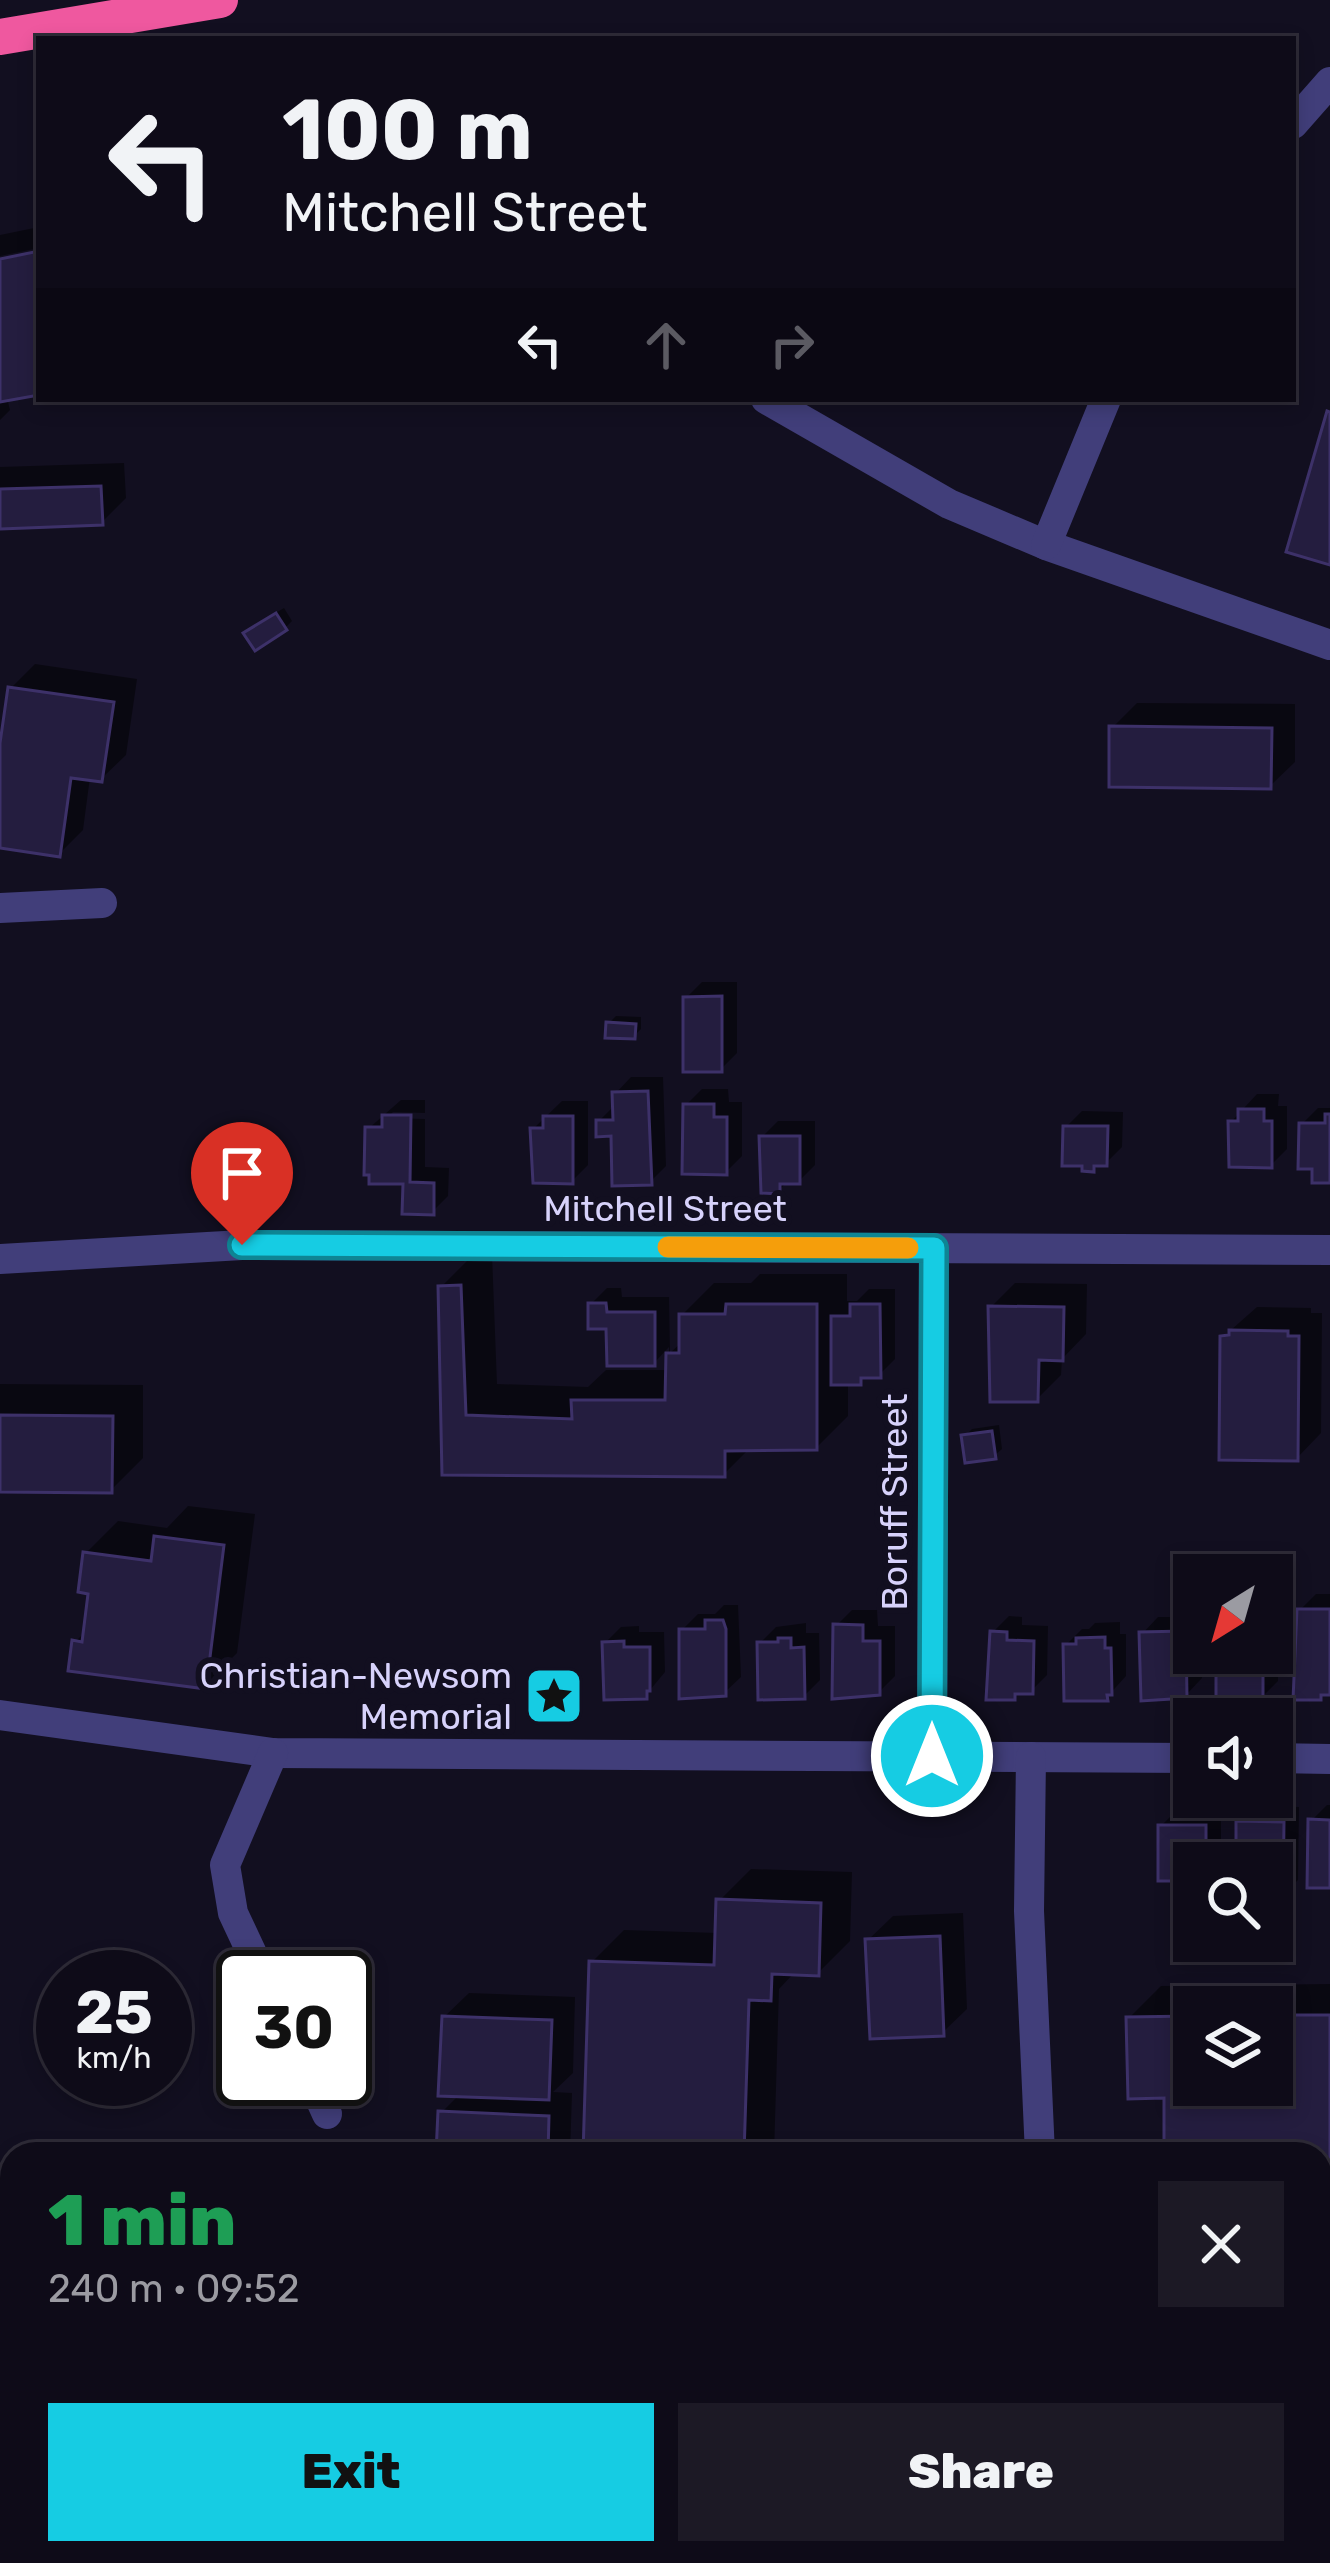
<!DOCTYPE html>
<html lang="en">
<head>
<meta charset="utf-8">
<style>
	:root { --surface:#0e0b18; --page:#1c1925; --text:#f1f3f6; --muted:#9b9ba2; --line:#2e2b37; --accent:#16cce3 }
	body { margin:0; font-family:Rubik,sans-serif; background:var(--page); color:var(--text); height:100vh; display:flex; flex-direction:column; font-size:45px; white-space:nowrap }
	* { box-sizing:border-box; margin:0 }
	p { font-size:39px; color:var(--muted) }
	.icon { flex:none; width:66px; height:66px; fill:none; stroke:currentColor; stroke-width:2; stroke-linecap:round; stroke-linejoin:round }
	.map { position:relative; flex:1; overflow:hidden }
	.side { position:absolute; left:0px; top:2142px; width:1332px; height:423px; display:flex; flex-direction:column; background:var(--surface); border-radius:36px 36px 0 0; box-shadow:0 6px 18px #0003,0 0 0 3px var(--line) }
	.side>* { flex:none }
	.banner { position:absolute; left:36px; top:36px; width:1260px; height:366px; border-radius:0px; box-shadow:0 6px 18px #0003,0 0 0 3px var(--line); background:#0e0b18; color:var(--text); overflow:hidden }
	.needle { width:78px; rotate:217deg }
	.fabs { position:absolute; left:1173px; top:1554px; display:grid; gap:24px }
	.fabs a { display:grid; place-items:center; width:120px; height:120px; border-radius:0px; background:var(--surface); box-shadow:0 6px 18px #0003,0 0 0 3px var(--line); font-size:60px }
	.speed { position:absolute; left:36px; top:1950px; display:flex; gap:24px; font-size:60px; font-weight:700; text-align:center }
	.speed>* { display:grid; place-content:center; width:156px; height:156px; border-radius:50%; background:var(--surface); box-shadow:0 6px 18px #0003,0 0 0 3px var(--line); line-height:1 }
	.speed small { font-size:30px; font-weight:400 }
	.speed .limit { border:6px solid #111; border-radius:18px; background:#fff; color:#111 }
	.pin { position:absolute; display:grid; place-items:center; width:102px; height:102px; color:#fff; margin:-123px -51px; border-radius:50% 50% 50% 0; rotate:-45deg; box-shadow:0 0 12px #0007 }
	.pin .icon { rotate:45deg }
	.me { position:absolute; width:132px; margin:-66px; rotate:0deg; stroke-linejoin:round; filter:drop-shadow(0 0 9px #0008) }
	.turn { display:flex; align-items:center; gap:42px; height:252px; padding:0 48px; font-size:54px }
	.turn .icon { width:156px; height:156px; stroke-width:2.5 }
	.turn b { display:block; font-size:84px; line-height:102px }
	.lanes { display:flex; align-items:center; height:114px; padding:0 48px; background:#0003; justify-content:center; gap:60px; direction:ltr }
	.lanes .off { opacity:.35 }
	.round { display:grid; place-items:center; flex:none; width:126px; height:126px; border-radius:0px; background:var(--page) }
	.head { display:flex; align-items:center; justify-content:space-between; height:204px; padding:0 48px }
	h1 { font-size:72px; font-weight:800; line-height:90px; color:#1e9e55 }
	.action { display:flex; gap:24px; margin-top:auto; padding:24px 48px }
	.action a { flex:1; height:138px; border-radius:0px; background:var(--accent); color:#111; font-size:48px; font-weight:800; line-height:138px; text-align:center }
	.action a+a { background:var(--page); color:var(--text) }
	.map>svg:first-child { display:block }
</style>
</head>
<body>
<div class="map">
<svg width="1330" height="2563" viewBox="0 0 1330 2563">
	<rect width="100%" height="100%" fill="#120f20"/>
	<g fill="#0007" fill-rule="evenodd">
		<path d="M 39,227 L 39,248 L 0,256 L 0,235 Z"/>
		<path d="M 39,254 L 39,392 L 7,398 L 10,410 L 0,420 L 0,262 Z"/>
		<path d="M 124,463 L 126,498 L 102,522 L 0,526 L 0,467 Z"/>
		<path d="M 284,608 L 292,621 L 285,628 L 254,626 Z"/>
		<path d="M 35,664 L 137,679 L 126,755 L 101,779 L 90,777 L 83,830 L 59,854 L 0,845 L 0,764 L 11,688 Z"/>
		<path d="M 1137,703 L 1295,704 L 1295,762 L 1270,786 L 1112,728 Z"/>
		<path d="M 702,982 L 737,982 L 737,1053 L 721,1069 L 686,998 Z"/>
		<path d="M 616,1016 L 641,1017 L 641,1029 L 634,1036 L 609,1023 Z"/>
		<path d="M 631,1077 L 663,1077 L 666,1166 L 650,1182 L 614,1133 L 599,1121 L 615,1105 L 615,1094 Z"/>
		<path d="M 702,1089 L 728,1089 L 729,1102 L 742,1102 L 742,1156 L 726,1172 L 686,1105 Z"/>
		<path d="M 1257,1094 L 1279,1094 L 1278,1106 L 1287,1106 L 1287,1149 L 1271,1165 L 1231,1122 Z"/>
		<path d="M 401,1100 L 425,1100 L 425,1113 L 393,1112 L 387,1118 L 425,1119 L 425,1167 L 449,1168 L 448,1196 L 432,1212 L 368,1129 Z"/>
		<path d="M 562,1101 L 588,1101 L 588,1165 L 572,1181 L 533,1129 Z"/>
		<path d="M 1318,1108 L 1330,1108 L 1330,1180 L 1315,1166 L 1302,1124 Z"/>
		<path d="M 1082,1111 L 1123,1112 L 1122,1147 L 1106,1163 L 1093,1169 L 1066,1127 Z"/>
		<path d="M 778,1121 L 815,1121 L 815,1165 L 799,1181 L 788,1181 L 779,1190 L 762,1137 Z"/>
		<path d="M 492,1254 L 497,1384 L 588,1387 L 606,1370 L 669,1370 L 669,1347 L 654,1363 L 609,1326 L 591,1304 L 607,1288 L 621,1288 L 622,1297 L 669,1297 L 670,1353 L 682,1342 L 682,1315 L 714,1283 L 751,1283 L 760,1274 L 847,1274 L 847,1301 L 857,1301 L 869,1289 L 895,1289 L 895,1359 L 879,1375 L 848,1382 L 848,1416 L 816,1448 L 750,1448 L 724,1474 L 445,1472 L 441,1287 L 473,1255 Z"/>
		<path d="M 1015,1283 L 1087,1284 L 1086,1334 L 1062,1359 L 1061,1375 L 1037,1399 L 991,1307 Z"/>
		<path d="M 1257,1307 L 1311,1308 L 1311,1313 L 1322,1313 L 1321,1433 L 1297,1458 L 1223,1337 Z"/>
		<path d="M 0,1384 L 143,1385 L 143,1458 L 111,1490 L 0,1489 Z"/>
		<path d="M 999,1425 L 1002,1449 L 994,1456 L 965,1436 L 972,1429 Z"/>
		<path d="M 188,1506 L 255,1514 L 237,1653 L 205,1685 L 75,1642 L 87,1630 L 91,1591 L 86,1553 L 118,1521 L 167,1528 Z"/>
		<path d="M 1316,1594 L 1330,1594 L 1330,1693 L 1300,1610 Z"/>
		<path d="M 724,1605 L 738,1605 L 741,1677 L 724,1693 L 682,1630 L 698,1614 L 715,1614 Z"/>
		<path d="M 852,1610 L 877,1610 L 878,1626 L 895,1626 L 895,1676 L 879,1692 L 836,1626 Z"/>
		<path d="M 1009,1616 L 1022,1617 L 1022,1625 L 1048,1626 L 1047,1675 L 1031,1691 L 1019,1691 L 1013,1697 L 993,1632 Z"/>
		<path d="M 1158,1617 L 1194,1617 L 1194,1653 L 1201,1653 L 1202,1678 L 1186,1695 L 1142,1634 Z"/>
		<path d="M 1120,1622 L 1120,1634 L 1126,1634 L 1126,1676 L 1106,1698 L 1066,1645 L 1082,1629 L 1089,1629 L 1095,1623 Z"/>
		<path d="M 806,1623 L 806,1633 L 819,1633 L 820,1680 L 804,1696 L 760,1643 L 776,1627 Z"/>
		<path d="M 639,1626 L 639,1632 L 664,1632 L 665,1672 L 645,1696 L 605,1643 L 621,1627 Z"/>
		<path d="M 1272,1634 L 1278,1634 L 1278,1681 L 1262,1697 L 1219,1653 L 1272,1653 Z"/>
		<path d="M 1327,1805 L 1330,1805 L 1330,1885 L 1311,1821 Z"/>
		<path d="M 1255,1806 L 1299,1807 L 1298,1880 L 1282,1896 L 1272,1896 L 1272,1863 L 1239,1863 L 1239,1822 Z"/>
		<path d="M 1177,1810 L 1221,1810 L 1221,1863 L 1194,1863 L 1194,1894 L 1161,1826 Z"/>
		<path d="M 751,1869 L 852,1872 L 850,1941 L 818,1973 L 795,1972 L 779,1989 L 774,2154 L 586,2154 L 592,1962 L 624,1930 L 718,1933 L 719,1901 Z"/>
		<path d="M 963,1913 L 967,2009 L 942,2033 L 868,1940 L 893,1916 Z"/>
		<path d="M 1330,1984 L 1330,2269 L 1320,2269 L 1320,2154 L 1167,2154 L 1167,2095 L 1129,2018 L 1161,1986 ZM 1194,2007 L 1272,2007 L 1272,2085 L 1194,2085 Z"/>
		<path d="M 469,1993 L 575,1997 L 573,2073 L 553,2092 L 572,2093 L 570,2154 L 439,2154 L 441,2113 L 460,2094 L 444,2017 Z"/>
		<path d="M 0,2314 L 12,2315 L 12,2471 L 0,2470 Z"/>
		<path d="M 299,2553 L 798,2553 L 796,2563 L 298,2563 Z"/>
	</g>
	<g fill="#241d3f" stroke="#3d3169" stroke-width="3">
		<path d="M 39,251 L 39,395 L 0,402 L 0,259 Z"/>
		<path d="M 1327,411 L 1330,412 L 1330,565 L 1286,552 Z"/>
		<path d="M 101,486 L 103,525 L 0,529 L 0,489 Z"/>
		<path d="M 276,613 L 287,630 L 255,651 L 243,633 Z"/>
		<path d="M 8,687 L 114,702 L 102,782 L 71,778 L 60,857 L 0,848 L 0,743 Z"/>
		<path d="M 1109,726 L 1272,728 L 1271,789 L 1109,787 Z"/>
		<path d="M 722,996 L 722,1072 L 683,1072 L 683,997 Z"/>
		<path d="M 606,1022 L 636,1024 L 635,1039 L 605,1038 Z"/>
		<path d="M 648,1091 L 652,1185 L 612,1186 L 611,1136 L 596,1137 L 596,1120 L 613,1120 L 612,1092 Z"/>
		<path d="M 683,1104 L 714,1104 L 714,1117 L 727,1117 L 727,1175 L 682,1174 Z"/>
		<path d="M 1238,1109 L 1264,1109 L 1264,1121 L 1272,1121 L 1272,1168 L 1229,1167 L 1228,1121 L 1238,1121 Z"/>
		<path d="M 1325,1114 L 1330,1114 L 1330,1183 L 1312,1183 L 1312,1169 L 1298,1169 L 1299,1123 L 1325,1123 Z"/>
		<path d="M 382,1115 L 411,1115 L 410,1182 L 434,1183 L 434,1215 L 402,1214 L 403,1184 L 369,1184 L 369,1175 L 364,1175 L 365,1127 L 382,1127 Z"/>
		<path d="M 543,1116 L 573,1116 L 573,1184 L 533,1183 L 530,1128 L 543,1128 Z"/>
		<path d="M 1063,1126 L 1108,1126 L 1107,1166 L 1094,1166 L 1094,1172 L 1082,1171 L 1082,1166 L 1062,1166 Z"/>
		<path d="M 759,1136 L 800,1136 L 800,1184 L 780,1184 L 780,1194 L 761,1193 Z"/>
		<path d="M 461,1285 L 466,1415 L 572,1419 L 571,1400 L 665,1400 L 666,1353 L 679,1353 L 679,1314 L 725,1314 L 726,1304 L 817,1304 L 817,1450 L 725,1451 L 725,1477 L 442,1475 L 438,1286 Z"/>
		<path d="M 588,1303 L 606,1303 L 607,1312 L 655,1312 L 655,1366 L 607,1366 L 606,1329 L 588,1329 Z"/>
		<path d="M 850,1304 L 880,1304 L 881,1378 L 861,1378 L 861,1385 L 831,1385 L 831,1316 L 850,1316 Z"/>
		<path d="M 988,1306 L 1064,1307 L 1063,1361 L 1039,1360 L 1038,1402 L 990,1402 Z"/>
		<path d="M 1229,1330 L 1288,1331 L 1288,1336 L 1299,1336 L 1298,1461 L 1219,1460 L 1220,1336 L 1229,1335 Z"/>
		<path d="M 0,1415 L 113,1416 L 112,1493 L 0,1492 Z"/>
		<path d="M 992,1431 L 996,1459 L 965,1463 L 961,1435 Z"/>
		<path d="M 154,1536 L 224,1545 L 206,1689 L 68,1671 L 72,1640 L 82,1642 L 88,1594 L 78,1592 L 83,1552 L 151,1561 Z"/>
		<path d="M 1297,1609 L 1330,1609 L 1330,1695 L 1321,1695 L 1321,1700 L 1293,1700 Z"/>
		<path d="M 705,1620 L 723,1620 L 726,1629 L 726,1696 L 679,1699 L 679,1629 L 705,1629 Z"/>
		<path d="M 833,1624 L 863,1625 L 863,1641 L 880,1641 L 880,1695 L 832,1699 Z"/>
		<path d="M 990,1631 L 1007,1632 L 1007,1640 L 1034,1641 L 1033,1694 L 1015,1694 L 1015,1700 L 986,1700 Z"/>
		<path d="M 1186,1631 L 1187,1698 L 1141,1701 L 1139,1632 Z"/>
		<path d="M 1105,1637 L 1105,1648 L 1111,1648 L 1112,1695 L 1107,1695 L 1108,1701 L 1064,1701 L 1063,1644 L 1076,1644 L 1076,1638 Z"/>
		<path d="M 778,1638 L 791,1638 L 791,1648 L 804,1647 L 805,1699 L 758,1700 L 757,1642 L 778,1642 Z"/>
		<path d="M 624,1641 L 624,1647 L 650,1647 L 650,1691 L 647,1691 L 647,1699 L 604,1700 L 602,1642 Z"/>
		<path d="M 1216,1653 L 1263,1653 L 1263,1700 L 1216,1701 Z"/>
		<path d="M 1308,1819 L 1330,1820 L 1330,1888 L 1307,1888 Z"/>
		<path d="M 1236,1821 L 1284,1822 L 1283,1899 L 1272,1899 L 1272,1863 L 1236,1863 Z"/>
		<path d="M 1158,1825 L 1206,1825 L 1206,1863 L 1194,1863 L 1194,1897 L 1176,1897 L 1176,1881 L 1158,1881 Z"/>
		<path d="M 716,1899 L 821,1903 L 819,1976 L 772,1974 L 771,2001 L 749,2000 L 744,2154 L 583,2154 L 589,1961 L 714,1965 Z"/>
		<path d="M 940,1936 L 944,2036 L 870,2039 L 865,1939 Z"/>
		<path d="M 1272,2015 L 1330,2015 L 1330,2272 L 1320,2272 L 1320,2154 L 1164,2154 L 1164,2098 L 1128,2099 L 1126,2017 L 1194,2016 L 1194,2085 L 1272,2085 Z"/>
		<path d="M 442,2016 L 552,2020 L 549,2100 L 438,2096 Z"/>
		<path d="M 438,2111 L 549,2116 L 548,2154 L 436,2154 Z"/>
		<path d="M 0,2348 L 12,2349 L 12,2474 L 0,2473 Z"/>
		<path d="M 296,2553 L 772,2553 L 771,2563 L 295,2563 Z"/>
	</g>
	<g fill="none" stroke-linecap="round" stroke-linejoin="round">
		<g stroke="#413e7a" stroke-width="30">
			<path d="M 1293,124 L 1330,82"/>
			<path d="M 766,399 L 949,504 L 1046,545 L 1330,645"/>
			<path d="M 1046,545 L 1106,399"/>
			<path d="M 0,908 L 102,903"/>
			<path d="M 0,1259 L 242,1245 L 1330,1250"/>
			<path d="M 0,1715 L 273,1753 L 1194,1758"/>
			<path d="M 932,1756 L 934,1248"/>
			<path d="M 1031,1757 L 1029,1911 L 1040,2154"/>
			<path d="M 1272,1758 L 1330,1759"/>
			<path d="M 263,1977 L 233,1913 L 225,1865 L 273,1753"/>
			<path d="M 311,2079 L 327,2114"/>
			<path d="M 0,2503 L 12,2505"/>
			<path d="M 227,2563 L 229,2553"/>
		</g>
		<path stroke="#ef589f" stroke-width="36" d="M 0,37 L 220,0"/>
		<defs>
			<g id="rail">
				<path d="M 0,2264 L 12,2265"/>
				<path d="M 0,2286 L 12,2287"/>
				<path d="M 1320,2309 L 1330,2309"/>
				<path d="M 1320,2332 L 1330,2332"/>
			</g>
		</defs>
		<use href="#rail" stroke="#16cce3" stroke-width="14"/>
		<use href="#rail" stroke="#120f20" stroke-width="9" stroke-dasharray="27" stroke-linecap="butt"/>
	</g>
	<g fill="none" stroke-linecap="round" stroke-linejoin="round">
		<defs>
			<path id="route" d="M 242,1245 L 934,1248 L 932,1756"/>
		</defs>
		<use href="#route" stroke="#0e8594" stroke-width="30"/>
		<use href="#route" stroke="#16cce3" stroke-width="21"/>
		<path stroke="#f59e0b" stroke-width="21" d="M 668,1247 L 908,1248"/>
	</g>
	<defs>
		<symbol id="sight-square" viewBox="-11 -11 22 22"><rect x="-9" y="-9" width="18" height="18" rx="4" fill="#16cce3" stroke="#120f20"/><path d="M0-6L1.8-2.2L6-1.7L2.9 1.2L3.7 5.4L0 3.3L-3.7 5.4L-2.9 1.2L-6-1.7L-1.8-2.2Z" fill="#111"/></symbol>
	</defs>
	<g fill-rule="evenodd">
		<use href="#sight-square" x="521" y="1663" width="66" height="66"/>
	</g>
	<g text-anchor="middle" stroke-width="12" stroke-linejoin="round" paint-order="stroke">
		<g font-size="36" fill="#d7d2fb" stroke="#120f20">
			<text x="665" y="1221">Mitchell Street</text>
			<text transform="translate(894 1502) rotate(-90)" y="13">Boruff Street</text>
		</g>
		<g font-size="36" fill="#d7d2fb" stroke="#120f20" text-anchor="end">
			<text x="512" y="1688">Christian-Newsom<tspan x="512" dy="41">Memorial</tspan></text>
		</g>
	</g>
</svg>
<div class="fabs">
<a><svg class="needle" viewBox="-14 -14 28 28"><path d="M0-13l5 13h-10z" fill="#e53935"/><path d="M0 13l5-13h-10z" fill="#9b9ba2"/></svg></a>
<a><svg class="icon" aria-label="sound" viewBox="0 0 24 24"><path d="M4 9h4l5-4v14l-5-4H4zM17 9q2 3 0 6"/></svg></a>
<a><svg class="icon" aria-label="search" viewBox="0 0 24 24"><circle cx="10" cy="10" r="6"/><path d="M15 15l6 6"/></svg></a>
<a><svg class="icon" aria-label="layers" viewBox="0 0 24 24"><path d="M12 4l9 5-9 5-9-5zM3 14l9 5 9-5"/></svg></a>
</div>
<div class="speed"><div>25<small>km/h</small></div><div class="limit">30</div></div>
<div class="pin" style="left:242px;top:1245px;background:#d93025"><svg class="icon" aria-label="arrive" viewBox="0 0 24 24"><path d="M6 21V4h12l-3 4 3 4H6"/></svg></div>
<svg class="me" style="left:932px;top:1756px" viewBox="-20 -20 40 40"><circle r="17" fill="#16cce3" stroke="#fff" stroke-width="3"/><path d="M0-11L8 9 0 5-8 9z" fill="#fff"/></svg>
<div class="banner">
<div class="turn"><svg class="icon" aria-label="left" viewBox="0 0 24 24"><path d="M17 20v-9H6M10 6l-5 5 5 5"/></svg><div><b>100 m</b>Mitchell Street</div></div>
<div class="lanes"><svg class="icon" aria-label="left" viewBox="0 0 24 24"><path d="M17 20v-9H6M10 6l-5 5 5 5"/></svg><svg class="icon off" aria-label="ahead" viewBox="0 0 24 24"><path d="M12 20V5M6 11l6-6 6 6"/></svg><svg class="icon off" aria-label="right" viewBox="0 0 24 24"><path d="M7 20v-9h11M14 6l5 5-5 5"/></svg></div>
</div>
<section class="side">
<div class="head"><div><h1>1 min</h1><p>240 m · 09:52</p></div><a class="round"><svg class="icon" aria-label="close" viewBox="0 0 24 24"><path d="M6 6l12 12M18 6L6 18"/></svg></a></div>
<div class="action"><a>Exit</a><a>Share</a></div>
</section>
</div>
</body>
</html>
